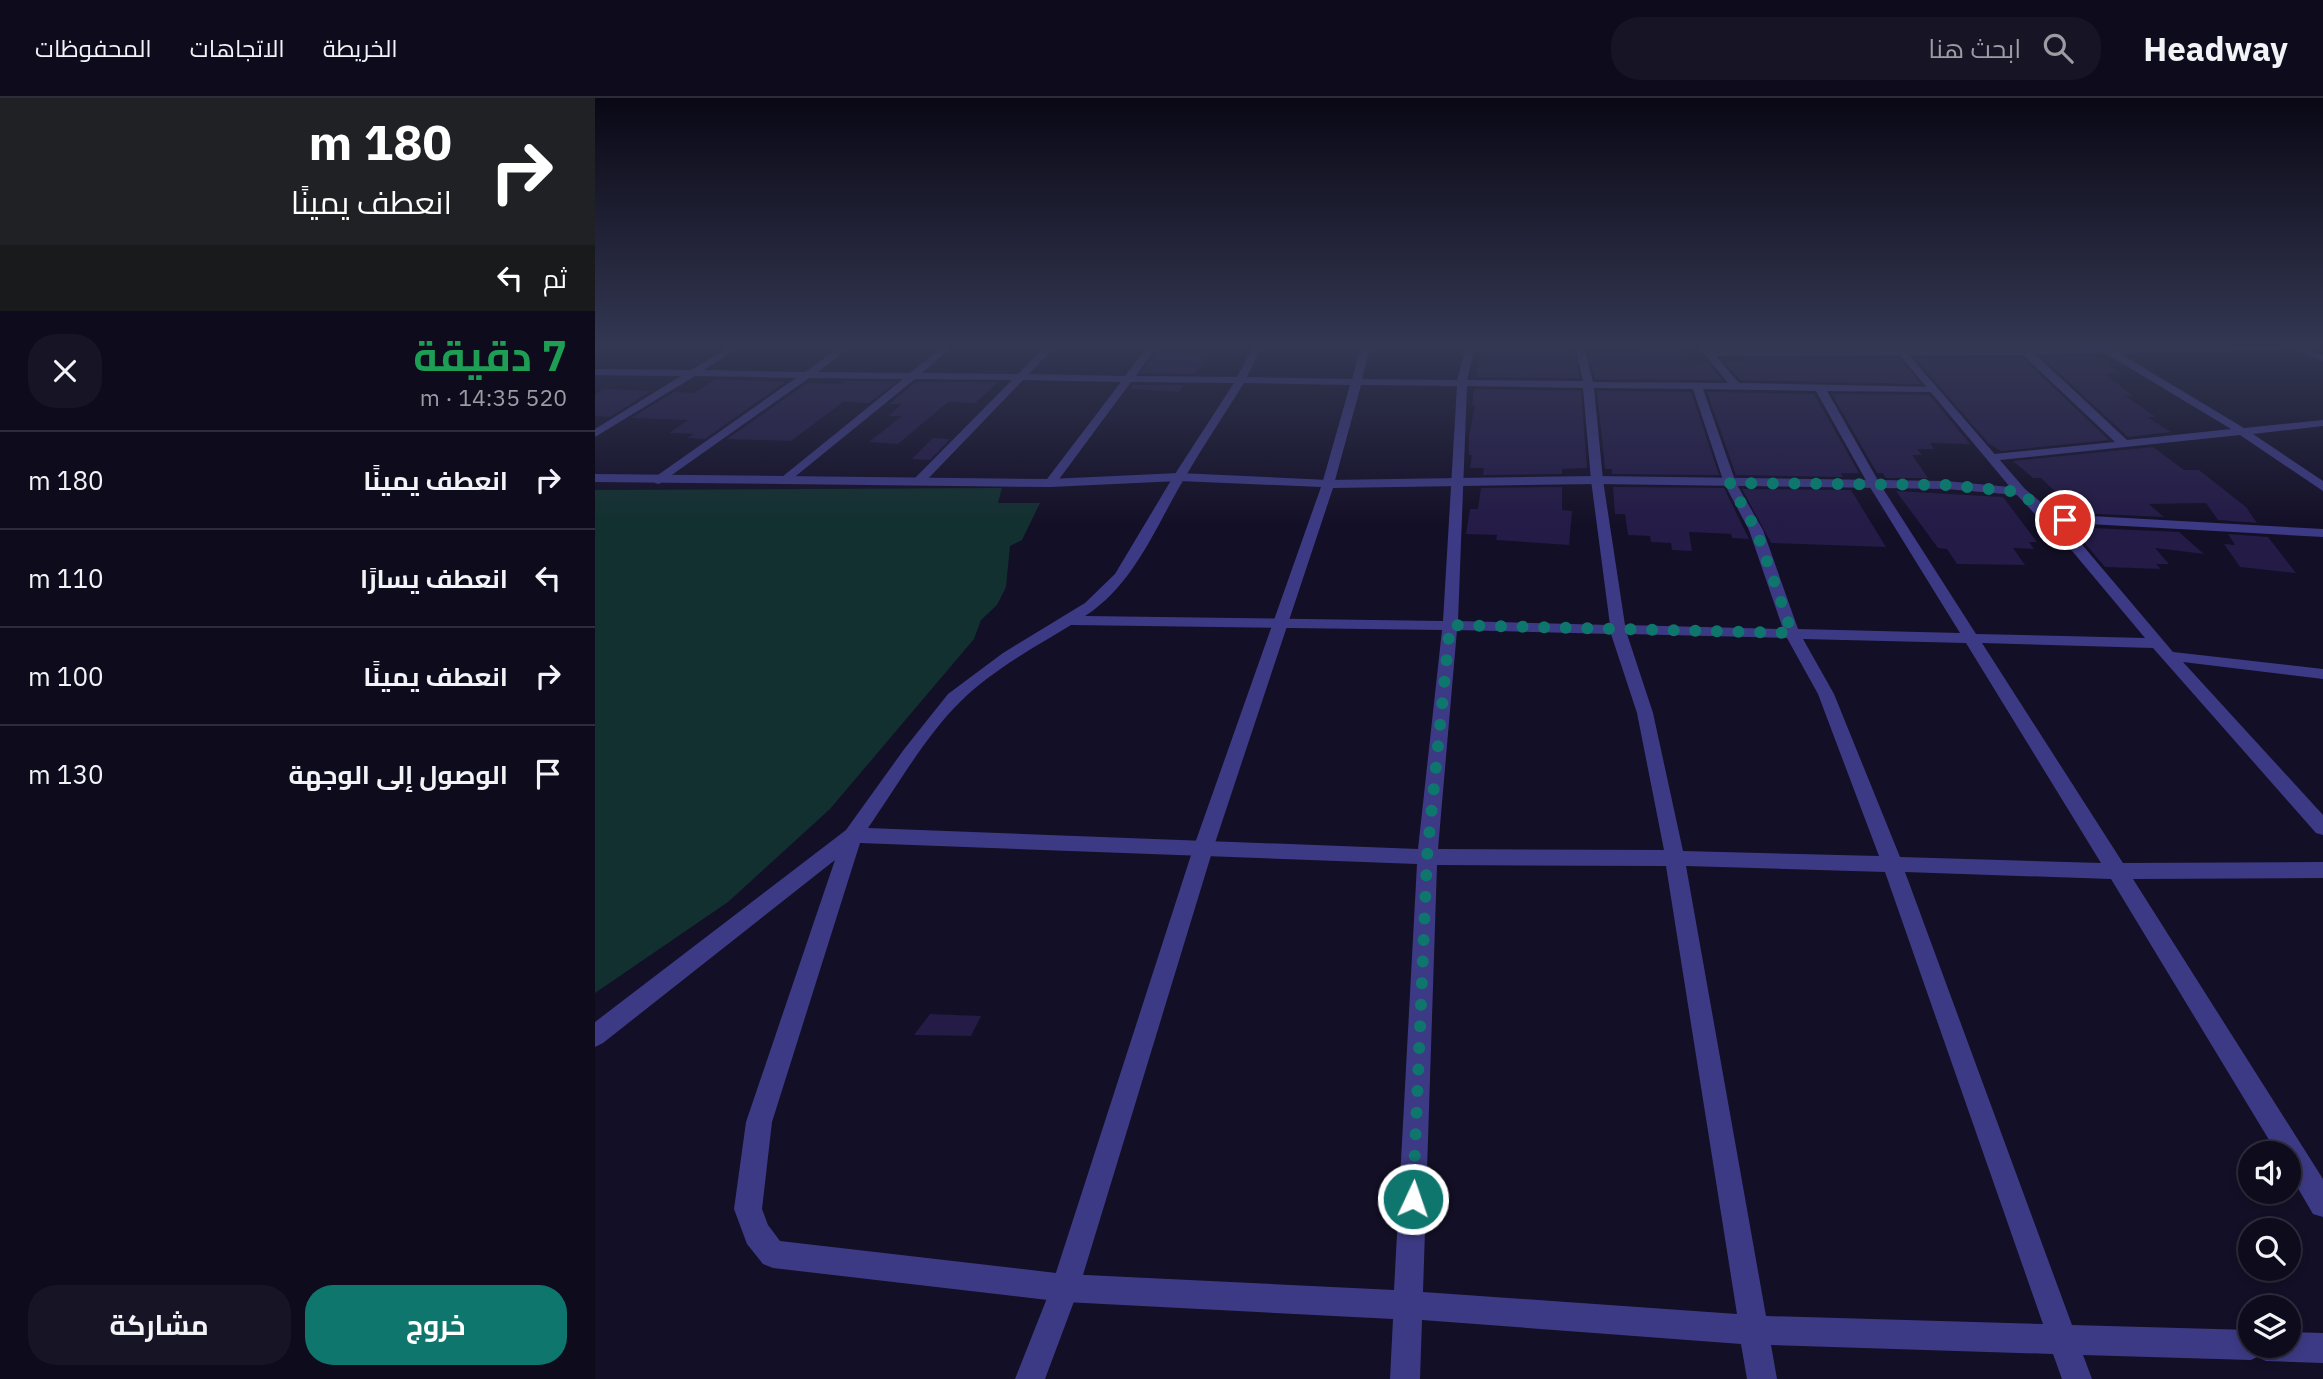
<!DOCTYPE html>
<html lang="ar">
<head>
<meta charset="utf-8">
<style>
	:root { --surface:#0e0b1c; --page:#171425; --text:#f1f3f6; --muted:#9b9ba3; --line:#2e2b3b; --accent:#0f766e }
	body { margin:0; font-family:"IBM Plex Sans",Cairo,sans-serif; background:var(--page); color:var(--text); direction:rtl; height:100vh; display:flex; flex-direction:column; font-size:26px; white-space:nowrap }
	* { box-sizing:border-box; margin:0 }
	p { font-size:23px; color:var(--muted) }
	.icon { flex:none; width:38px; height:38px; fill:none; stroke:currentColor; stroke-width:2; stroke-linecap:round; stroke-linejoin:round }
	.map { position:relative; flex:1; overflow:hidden; direction:ltr }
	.drawer { display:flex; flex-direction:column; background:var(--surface); width:595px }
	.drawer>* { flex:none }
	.hud { background:#202124; color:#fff; overflow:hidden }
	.tools { position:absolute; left:1643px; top:1043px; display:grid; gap:14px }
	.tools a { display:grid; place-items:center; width:63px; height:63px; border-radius:50%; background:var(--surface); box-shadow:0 4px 10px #0003,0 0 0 2px var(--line); font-size:35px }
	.pin { position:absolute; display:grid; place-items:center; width:60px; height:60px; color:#fff; margin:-30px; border:4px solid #fff; border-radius:50%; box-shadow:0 2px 7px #0007 }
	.me { position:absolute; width:77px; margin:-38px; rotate:3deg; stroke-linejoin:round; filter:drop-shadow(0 0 5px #0008) }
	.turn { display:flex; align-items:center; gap:24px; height:147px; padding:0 28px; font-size:32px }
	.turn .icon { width:91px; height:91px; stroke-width:2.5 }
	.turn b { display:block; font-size:49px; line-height:60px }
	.then { display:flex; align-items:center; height:66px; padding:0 28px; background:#0003; gap:14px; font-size:26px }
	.round { display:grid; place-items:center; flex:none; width:74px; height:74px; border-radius:28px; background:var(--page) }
	.overview { display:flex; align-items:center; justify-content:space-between; height:119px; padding:0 28px }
	h1 { font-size:42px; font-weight:700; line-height:52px; color:#1e9e55 }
	.primary-button { display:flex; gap:14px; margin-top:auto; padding:14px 28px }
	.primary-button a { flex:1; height:80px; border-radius:28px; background:var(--accent); color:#fff; font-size:28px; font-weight:700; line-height:80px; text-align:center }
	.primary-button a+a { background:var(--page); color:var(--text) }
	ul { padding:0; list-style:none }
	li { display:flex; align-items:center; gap:21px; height:98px; padding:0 28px; border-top:2px solid var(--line) }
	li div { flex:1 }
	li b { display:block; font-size:26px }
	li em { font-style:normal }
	header { display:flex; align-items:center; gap:42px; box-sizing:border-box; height:98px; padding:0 35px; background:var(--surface); border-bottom:2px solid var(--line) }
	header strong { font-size:33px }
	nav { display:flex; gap:38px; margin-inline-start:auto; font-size:24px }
	.search { width:490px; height:63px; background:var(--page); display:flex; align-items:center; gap:18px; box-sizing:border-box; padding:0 24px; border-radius:28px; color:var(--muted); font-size:26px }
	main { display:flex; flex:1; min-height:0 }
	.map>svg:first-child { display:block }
</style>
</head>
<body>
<header>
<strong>Headway</strong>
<div class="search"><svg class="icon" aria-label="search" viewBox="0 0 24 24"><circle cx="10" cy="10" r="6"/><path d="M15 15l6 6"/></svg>ابحث هنا</div>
<nav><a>الخريطة</a><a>الاتجاهات</a><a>المحفوظات</a></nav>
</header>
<main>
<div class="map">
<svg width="1728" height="1281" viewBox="0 0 1728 1281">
	<rect width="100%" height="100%" fill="#130f26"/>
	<path fill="#12302f" d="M 407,390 L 403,405 L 445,405 L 427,442 L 415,448 L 411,489 L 402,507 L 386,522 L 379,541 L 235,711 L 133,804 L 0,895 L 0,392 Z"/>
	<g fill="#241b47">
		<path d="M 903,249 L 978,252 L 985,280 L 881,279 L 887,250 Z"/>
		<path d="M 1043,249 L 1089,249 L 1096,265 L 1113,265 L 1127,282 L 1000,281 L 993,253 L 1042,253 Z"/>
		<path d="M 562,256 L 614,257 L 599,276 L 546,275 Z"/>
		<path d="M 1498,258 L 1525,275 L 1510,276 L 1538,298 L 1530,298 L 1561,319 L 1552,319 L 1576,334 L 1533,339 L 1447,259 Z"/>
		<path d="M 1304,260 L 1326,286 L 1145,282 L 1130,264 L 1155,264 L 1153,261 Z"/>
		<path d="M 1320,260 L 1427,260 L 1514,342 L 1406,353 L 1394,346 Z"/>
		<path d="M 121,281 L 190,284 L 110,341 L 92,340 L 99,336 L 74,335 L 93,322 L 36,320 L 79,294 L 99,295 Z"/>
		<path d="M 250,283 L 301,284 L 274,305 L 248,304 L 196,343 L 132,341 L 212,285 L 246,286 Z"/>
		<path d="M 321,284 L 403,284 L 380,305 L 353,304 L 303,346 L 274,344 L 307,318 L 293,318 L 307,306 L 294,306 Z"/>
		<path d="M 537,287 L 589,287 L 584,294 L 536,291 Z"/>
		<path d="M 8,291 L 56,293 L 15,319 L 0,318 L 0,296 Z"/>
		<path d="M 879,291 L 986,293 L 992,370 L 967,371 L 967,376 L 888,377 L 889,370 L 875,370 L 877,357 L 874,357 L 874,338 L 880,307 L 877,307 Z"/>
		<path d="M 1002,293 L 1096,294 L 1124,377 L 1017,376 L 1017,371 L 1010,371 Z"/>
		<path d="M 1112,294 L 1219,296 L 1264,375 L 1246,375 L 1248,379 L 1141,377 Z"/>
		<path d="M 1237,296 L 1334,297 L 1375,346 L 1335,345 L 1339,351 L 1322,351 L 1327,357 L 1317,357 L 1333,380 L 1291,380 L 1288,375 L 1282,375 Z"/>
		<path d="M 338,340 L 355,341 L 335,362 L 317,361 Z"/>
		<path d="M 1558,349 L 1589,372 L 1604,372 L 1651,409 L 1662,425 L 1623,422 L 1611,405 L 1554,406 L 1569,419 L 1482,415 L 1446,380 L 1438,380 L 1418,363 Z"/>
		<path d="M 967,389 L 967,412 L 977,413 L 974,447 L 901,442 L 902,437 L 871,436 L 875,411 L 883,411 L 886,390 Z"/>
		<path d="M 1018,389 L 1129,390 L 1154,441 L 1137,440 L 1136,436 L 1094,434 L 1097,453 L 1077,452 L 1076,445 L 1056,444 L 1055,438 L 1033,437 L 1030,416 L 1020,416 Z"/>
		<path d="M 1147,391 L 1256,392 L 1291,449 L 1176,445 Z"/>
		<path d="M 1301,393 L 1408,399 L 1442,444 L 1434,444 L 1439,451 L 1418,450 L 1430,467 L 1362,466 L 1352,451 L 1343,450 Z"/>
		<path d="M 1476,429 L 1584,434 L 1609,456 L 1560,450 L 1574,466 L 1561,466 L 1566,471 L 1510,469 Z"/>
		<path d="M 1633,436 L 1673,439 L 1701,475 L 1645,469 L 1629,446 L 1640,447 Z"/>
		<path d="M 335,916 L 386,918 L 376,938 L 319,937 Z"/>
	</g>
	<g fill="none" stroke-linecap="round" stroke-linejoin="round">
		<g fill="#3d3a85" fill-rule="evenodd">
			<path d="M 134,249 L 145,249 L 109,272 L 210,274 L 245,249 L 255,249 L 223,274 L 315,275 L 348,249 L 357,249 L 327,275 L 423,276 L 450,249 L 459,249 L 434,276 L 530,278 L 552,249 L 561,249 L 541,278 L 642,279 L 658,249 L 666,249 L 652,279 L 757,281 L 766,249 L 775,249 L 767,281 L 862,282 L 871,249 L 880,249 L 872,282 L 988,283 L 980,249 L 989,249 L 998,284 L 1133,285 L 1104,249 L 1113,249 L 1116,252 L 1423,251 L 1423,249 L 1433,251 L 1688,249 L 1684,252 L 1524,255 L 1649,330 L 1728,322 L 1728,328 L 1658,336 L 1728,383 L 1728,393 L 1645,337 L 1395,363 L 1395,357 L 1399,356 L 1520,344 L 1428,257 L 1121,258 L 1144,285 L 1342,289 L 1342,293 L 1338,294 L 1232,293 L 1285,386 L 1381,536 L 1550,540 L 1452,423 L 1452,417 L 1462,417 L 1578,554 L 1728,571 L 1728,581 L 1588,564 L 1728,717 L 1728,737 L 1721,735 L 1558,550 L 1387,545 L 1528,765 L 1728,764 L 1728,780 L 1538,781 L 1728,1081 L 1728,1119 L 1718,1116 L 1694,1075 L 1694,1055 L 1682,1055 L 1516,781 L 1310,774 L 1477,1227 L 1656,1232 L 1656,1248 L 1694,1248 L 1694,1234 L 1728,1235 L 1728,1265 L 1671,1263 L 1662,1259 L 1656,1262 L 1488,1257 L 1497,1281 L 1467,1281 L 1458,1256 L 1176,1247 L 1182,1281 L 1152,1281 L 1146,1246 L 827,1222 L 825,1281 L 795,1281 L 798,1221 L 470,1204 L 178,1170 L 168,1166 L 152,1146 L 139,1111 L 151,1024 L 240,762 L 8,945 L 0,949 L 0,924 L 251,732 L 310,650 L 353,596 L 408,555 L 490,505 L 520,476 L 578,379 L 639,285 L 536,284 L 459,388 L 455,389 L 449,385 L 526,284 L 428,282 L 327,387 L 319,387 L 319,381 L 417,282 L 320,281 L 191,386 L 187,385 L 187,379 L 308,281 L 214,280 L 64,386 L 60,385 L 60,379 L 201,280 L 100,278 L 0,339 L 0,331 L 86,278 L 0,277 L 0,271 L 96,272 ZM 1510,255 L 1636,331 L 1532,342 L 1440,256 ZM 649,285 L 755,287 L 727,386 L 733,390 L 739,386 L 766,287 L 862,288 L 848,523 L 490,518 C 539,487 561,428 589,381 C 608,348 629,317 649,285 ZM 872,288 L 988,290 L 996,382 L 1015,527 L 863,523 ZM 999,290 L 1098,291 L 1129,385 L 1154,432 L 1188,531 L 1030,527 L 1008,382 ZM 1108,291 L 1221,293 L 1273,386 L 1365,535 L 1203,531 L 1168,432 L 1141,385 ZM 476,527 L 847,532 L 823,751 L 273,730 C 300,691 332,636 365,604 C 396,573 438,550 476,527 ZM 862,532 L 1016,536 L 1042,615 L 1069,752 L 843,751 ZM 1032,536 L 1192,540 L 1223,596 L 1284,758 L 1088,753 L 1058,615 ZM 1208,541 L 1371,545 L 1506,765 L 1305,759 L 1239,596 ZM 265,745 L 822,766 L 799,1192 L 470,1176 L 185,1143 L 173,1127 L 167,1111 L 177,1024 ZM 842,767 L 1071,768 L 1142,1216 L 828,1194 ZM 1091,768 L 1290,774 L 1448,1226 L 1171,1218 Z"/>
			<path d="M 1696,249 L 1708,249 L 1728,257 L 1728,263 Z"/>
		</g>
		<path fill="#3d3a85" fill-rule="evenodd" d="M 1298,249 L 1307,249 L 1430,391 L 1460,416 L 1728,431 L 1728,439 L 1457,424 L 1439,415 L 1422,397 L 1351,391 L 1002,386 L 738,390 L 618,751 L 484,1190 L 450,1281 L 420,1281 L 456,1190 L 598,751 L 726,389 L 584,383 L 455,389 L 0,384 L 0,376 L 455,381 L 584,375 L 733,382 L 1002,378 L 1351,383 L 1415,389 Z"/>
	</g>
	<linearGradient id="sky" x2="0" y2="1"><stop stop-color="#0a0815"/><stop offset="0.58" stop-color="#333752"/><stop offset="1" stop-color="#333752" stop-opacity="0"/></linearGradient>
	<rect width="1728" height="428" fill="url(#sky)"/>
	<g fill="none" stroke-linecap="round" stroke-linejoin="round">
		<path stroke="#0f766e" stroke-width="12" stroke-dasharray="0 21.6" d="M 818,1101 L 832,759 L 855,527 L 1197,535 L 1161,432 L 1135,385 L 1351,387 L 1426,394 L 1450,417 L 1470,422"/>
	</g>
</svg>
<div class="tools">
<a><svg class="icon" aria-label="sound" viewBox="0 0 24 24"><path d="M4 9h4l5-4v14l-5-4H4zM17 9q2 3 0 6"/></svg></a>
<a><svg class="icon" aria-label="search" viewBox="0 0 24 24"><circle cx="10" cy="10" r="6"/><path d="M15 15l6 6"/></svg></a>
<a><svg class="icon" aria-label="layers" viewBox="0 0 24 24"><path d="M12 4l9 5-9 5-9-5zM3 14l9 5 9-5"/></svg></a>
</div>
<div class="pin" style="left:1470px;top:422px;background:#d93025"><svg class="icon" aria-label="arrive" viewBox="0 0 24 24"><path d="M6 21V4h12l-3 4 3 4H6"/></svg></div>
<svg class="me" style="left:818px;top:1101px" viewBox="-20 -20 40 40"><circle r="17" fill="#0f766e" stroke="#fff" stroke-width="3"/><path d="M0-11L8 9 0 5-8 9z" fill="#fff"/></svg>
</div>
<section class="drawer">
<div class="hud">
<div class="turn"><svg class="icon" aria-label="right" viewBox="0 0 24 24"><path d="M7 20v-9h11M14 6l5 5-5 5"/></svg><div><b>180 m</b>انعطف يمينًا</div></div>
<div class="then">ثم<svg class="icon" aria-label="left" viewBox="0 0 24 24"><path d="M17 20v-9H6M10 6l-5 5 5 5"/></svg></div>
</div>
<div class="overview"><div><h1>7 دقيقة</h1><p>520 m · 14:35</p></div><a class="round"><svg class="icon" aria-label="close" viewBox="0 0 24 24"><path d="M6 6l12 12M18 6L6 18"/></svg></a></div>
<ul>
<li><svg class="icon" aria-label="right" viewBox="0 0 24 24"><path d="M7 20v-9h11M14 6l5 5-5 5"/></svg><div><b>انعطف يمينًا</b></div><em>180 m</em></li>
<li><svg class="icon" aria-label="left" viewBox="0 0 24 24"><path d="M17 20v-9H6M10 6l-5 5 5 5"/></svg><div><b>انعطف يسارًا</b></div><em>110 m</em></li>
<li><svg class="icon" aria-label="right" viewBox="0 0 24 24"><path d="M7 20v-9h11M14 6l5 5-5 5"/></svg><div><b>انعطف يمينًا</b></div><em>100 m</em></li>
<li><svg class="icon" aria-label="arrive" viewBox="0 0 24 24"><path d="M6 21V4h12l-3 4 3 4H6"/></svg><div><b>الوصول إلى الوجهة</b></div><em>130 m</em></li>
</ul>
<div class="primary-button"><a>خروج</a><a>مشاركة</a></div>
</section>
</main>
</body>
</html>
